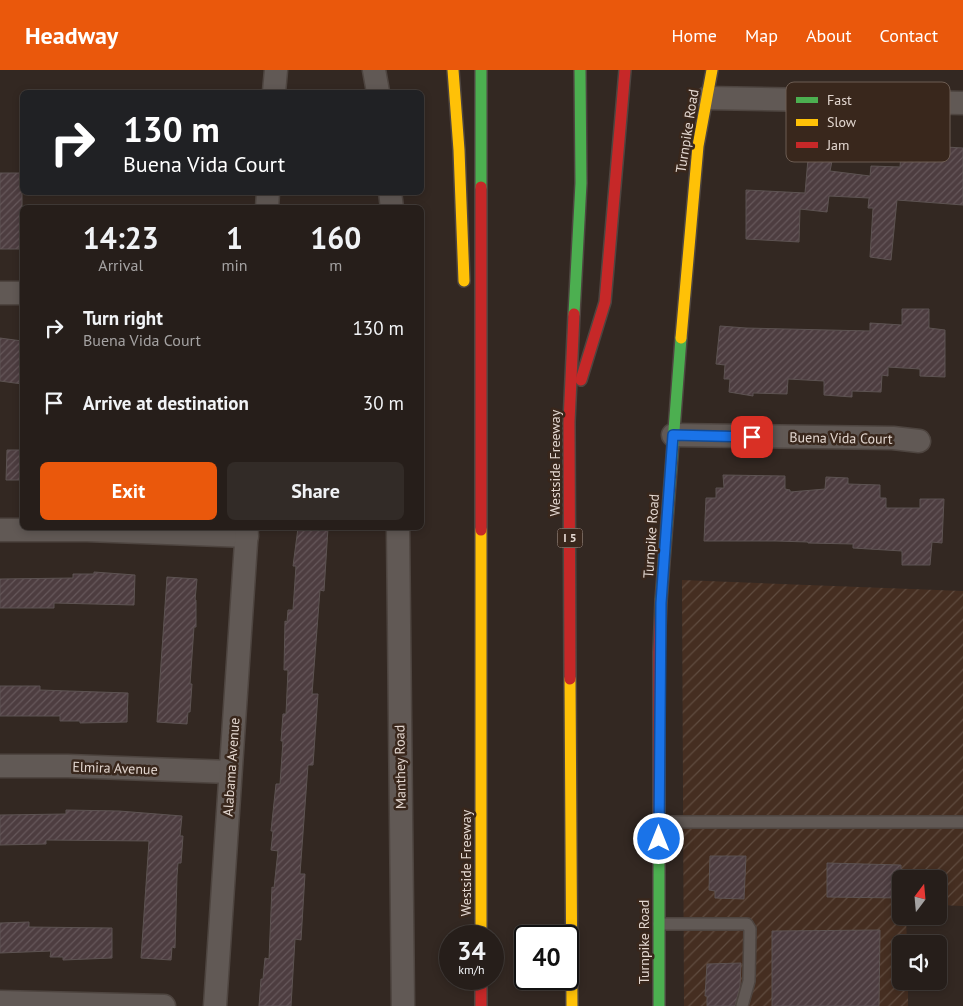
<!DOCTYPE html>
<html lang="en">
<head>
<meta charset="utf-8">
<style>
	:root { --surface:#261e1a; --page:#322b27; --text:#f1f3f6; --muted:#a4a2a2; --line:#423c39; --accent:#ea580c }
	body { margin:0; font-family:"PT Sans",sans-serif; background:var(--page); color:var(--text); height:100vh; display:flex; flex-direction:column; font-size:19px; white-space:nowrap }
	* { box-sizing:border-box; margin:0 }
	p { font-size:16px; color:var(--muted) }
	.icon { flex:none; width:28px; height:28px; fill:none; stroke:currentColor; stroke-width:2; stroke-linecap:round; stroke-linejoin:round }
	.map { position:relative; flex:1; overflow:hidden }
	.details { position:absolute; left:20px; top:135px; width:404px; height:325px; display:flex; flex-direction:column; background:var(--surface); border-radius:8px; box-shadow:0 2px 8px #0003,0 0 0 1px var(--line) }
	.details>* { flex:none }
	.guide { position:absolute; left:20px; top:20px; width:404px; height:105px; border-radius:8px; box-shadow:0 2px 8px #0003,0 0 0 1px var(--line); background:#202124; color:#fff; overflow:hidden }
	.needle { width:32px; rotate:16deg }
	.buttons { position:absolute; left:892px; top:800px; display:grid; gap:10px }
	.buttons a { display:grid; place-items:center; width:55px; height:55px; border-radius:8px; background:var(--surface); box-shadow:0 2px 8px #0003,0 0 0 1px var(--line); font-size:25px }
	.speed { position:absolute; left:439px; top:855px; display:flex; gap:10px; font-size:25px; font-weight:700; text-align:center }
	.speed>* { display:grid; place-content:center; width:65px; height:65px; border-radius:50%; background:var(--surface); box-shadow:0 2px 8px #0003,0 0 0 1px var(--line); line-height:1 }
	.speed small { font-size:12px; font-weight:400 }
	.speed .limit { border:2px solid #111; border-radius:8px; background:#fff; color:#111 }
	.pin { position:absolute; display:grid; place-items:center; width:42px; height:42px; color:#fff; margin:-21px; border-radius:10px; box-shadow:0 2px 8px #0006 }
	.me { position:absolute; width:55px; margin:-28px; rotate:0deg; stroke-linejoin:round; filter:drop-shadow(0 0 4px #0008) }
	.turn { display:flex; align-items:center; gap:18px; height:105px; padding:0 20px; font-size:22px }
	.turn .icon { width:65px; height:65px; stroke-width:2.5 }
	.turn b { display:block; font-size:35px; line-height:42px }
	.eta { display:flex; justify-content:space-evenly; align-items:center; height:85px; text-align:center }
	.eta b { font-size:30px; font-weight:800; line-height:35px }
	.action { display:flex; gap:10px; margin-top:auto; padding:10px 20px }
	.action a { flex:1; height:58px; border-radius:8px; background:var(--accent); color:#fff; font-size:20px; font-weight:800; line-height:58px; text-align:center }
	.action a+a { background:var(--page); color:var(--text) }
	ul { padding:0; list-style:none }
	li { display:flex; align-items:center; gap:15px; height:75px; padding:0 20px }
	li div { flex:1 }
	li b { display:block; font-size:19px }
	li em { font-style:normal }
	header { display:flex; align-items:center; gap:30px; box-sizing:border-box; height:70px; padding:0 25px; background:var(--accent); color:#fff }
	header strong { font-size:24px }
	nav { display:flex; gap:28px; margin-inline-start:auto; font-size:18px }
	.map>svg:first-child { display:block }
</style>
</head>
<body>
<header>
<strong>Headway</strong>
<nav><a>Home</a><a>Map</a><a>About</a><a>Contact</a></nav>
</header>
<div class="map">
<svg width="963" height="936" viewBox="0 0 963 936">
	<defs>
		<pattern id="industrial-furrows" width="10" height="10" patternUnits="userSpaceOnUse" patternTransform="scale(1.25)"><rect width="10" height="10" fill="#452e21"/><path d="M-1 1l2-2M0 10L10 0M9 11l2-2" fill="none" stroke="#604c40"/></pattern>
		<pattern id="building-hatch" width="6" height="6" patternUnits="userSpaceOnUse" patternTransform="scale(1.25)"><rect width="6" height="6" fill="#4d3d40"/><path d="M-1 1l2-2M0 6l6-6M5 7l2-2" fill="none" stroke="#66585b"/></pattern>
	</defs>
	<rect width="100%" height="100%" fill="#332822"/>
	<path fill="url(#industrial-furrows)" d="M 682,510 L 963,521 L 963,836 L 939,835 L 939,809 L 901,809 L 901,846 L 906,846 L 907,874 L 901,874 L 901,911 L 908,911 L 908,936 L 684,936 Z"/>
	<g fill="url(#building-hatch)" stroke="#5d5352">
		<path d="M 902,72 L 929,73 L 929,76 L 963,78 L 963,135 L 897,130 L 891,190 L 870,187 L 873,138 L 868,138 L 869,128 L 829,126 L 827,142 L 800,139 L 799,172 L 746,169 L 746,120 L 805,123 L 808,89 L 832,91 L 830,101 L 870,106 L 871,96 L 900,97 Z"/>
		<rect x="0" y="103" width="22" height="76"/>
		<path d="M 902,239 L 929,239 L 929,258 L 945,260 L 945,307 L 920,306 L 920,299 L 888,297 L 888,306 L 882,305 L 881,322 L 852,321 L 852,327 L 824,325 L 824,311 L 788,309 L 787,324 L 753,323 L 753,326 L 729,322 L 730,309 L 724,309 L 725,295 L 716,294 L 720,256 L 746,258 L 870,261 L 870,253 L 902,255 Z"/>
		<path d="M 0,268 L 22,271 L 22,314 L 0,311 Z"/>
		<path d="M 7,380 L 22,380 L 22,410 L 6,410 Z"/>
		<path d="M 723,405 L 785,406 L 785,419 L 790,420 L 790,422 L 825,419 L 826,407 L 848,408 L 848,414 L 880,415 L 880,428 L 886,428 L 886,438 L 920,438 L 920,429 L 944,429 L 942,473 L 932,472 L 930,495 L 902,495 L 902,481 L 853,478 L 853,474 L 808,473 L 808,472 L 776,471 L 704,471 L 706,428 L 716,428 L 716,418 L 724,418 Z"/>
		<path d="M 298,458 L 328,458 L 324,521 L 320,520 L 312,624 L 318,624 L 313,695 L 308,695 L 300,804 L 305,804 L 301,870 L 295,869 L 291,936 L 259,936 L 261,909 L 263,909 L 265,888 L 269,889 L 272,817 L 274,818 L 278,781 L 271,780 L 273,761 L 271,761 L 276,714 L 280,714 L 283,671 L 281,671 L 283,644 L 286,644 L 288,600 L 284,600 L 285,551 L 287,552 L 288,540 L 293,540 L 296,496 L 293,496 Z"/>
		<path d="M 94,502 L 135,505 L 134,535 L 54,533 L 54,538 L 0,538 L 0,509 L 73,508 L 73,504 L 94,504 Z"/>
		<path d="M 167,507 L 197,509 L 195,530 L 196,530 L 196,557 L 194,557 L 190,614 L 192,614 L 190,642 L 188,642 L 187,654 L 157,652 Z"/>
		<path d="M 0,616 L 40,616 L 40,620 L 128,623 L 127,652 L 80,653 L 80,651 L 60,651 L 60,646 L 0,646 Z"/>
		<path d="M 66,740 L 119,741 L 182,746 L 180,766 L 183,766 L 181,793 L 178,793 L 177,806 L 175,878 L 172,877 L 171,890 L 141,888 L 149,771 L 46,770 L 46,774 L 0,775 L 0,745 L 66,744 Z"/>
		<path d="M 710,786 L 746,786 L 744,829 L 715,828 L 715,821 L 709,820 Z"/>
		<path d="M 827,793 L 901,795 L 901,828 L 827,827 Z"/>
		<path d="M 29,852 L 29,857 L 112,858 L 112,888 L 63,890 L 63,887 L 50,887 L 51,881 L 0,883 L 0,853 Z"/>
		<path d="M 880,860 L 879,936 L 772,936 L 772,861 Z"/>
		<path d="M 741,893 L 740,916 L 735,936 L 707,936 L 707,926 L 705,926 L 707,894 Z"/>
	</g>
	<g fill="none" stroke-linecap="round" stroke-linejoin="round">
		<defs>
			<g id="lane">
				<path d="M 659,752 L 963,752"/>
				<path d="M 659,854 L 747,854 L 750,859 L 749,911 L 742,936"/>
			</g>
			<g id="street">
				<path d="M 374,0 L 378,22"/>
				<path d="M 274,22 L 276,0"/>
				<path d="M 707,28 L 963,33"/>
				<path d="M 390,122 L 392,138"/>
				<path d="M 267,138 L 268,122"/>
				<path d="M 0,223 L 22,223"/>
				<path d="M 673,365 L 893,368 L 919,371"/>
				<path d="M 398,458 L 403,936"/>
				<path d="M 0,460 L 87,460 L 247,466"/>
				<path d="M 0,696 L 68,696 L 230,702"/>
				<path d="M 0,932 L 164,936"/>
				<path d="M 215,936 L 247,458"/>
			</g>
			<g id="fast">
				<path d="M 481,0 L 481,117"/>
				<path d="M 574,244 L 581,113 L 580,0"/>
				<path d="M 661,531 L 681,268"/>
				<path d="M 659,747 L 659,936"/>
			</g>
			<g id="slow">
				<path d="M 453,0 L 459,80 L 464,211"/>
				<path d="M 681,268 L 698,76 L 712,0"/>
				<path d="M 481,460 L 481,866"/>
				<path d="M 570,609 L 572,936"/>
			</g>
			<g id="jam">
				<path d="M 481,117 L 481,460"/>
				<path d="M 581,310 L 605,232 L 625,0"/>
				<path d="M 570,609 L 569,352 L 574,244"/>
				<path d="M 659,747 L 659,582 L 661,531"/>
				<path d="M 481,909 L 481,936"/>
			</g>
		</defs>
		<use href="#lane" stroke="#4e4540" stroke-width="14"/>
		<use href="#street" stroke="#4e4540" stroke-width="25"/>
		<use href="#fast" stroke="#4e4540" stroke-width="14"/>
		<use href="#slow" stroke="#4e4540" stroke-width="14"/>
		<use href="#jam" stroke="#4e4540" stroke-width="14"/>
		<use href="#lane" stroke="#615955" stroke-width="11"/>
		<use href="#street" stroke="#615955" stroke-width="22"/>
		<use href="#fast" stroke="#4caf50" stroke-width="11"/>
		<use href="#slow" stroke="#ffc107" stroke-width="11"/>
		<use href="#jam" stroke="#c62828" stroke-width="11"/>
	</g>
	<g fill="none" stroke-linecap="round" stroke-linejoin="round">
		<defs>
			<path id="route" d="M 659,769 L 661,533 L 673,365 L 752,367"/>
		</defs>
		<use href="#route" stroke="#114b97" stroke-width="12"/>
		<use href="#route" stroke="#1a73e8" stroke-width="9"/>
	</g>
	<g text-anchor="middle" stroke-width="5" stroke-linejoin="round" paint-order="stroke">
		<rect fill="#39271c" stroke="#b0a29a" stroke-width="1" x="557.5" y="458.5" width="25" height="19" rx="4"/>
		<g font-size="12" font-weight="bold" fill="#e3d7d0">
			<text x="570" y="472">I 5</text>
		</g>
		<g font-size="14" fill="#e3d7d0" stroke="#39271c">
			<text transform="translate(687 61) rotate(-81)" y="5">Turnpike Road</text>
			<text transform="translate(841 368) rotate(1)" y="5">Buena Vida Court</text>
			<text transform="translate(555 393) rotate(-90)" y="5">Westside Freeway</text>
			<text transform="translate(651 466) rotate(-86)" y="5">Turnpike Road</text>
			<text transform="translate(231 697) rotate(-86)" y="5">Alabama Avenue</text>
			<text transform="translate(400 697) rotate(-91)" y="5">Manthey Road</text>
			<text transform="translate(115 698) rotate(2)" y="5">Elmira Avenue</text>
			<text transform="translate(466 793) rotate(-90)" y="5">Westside Freeway</text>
			<text transform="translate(644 872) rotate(-90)" y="5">Turnpike Road</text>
		</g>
	</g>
	<rect x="786" y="12" width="164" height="80" rx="8" fill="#39271c" stroke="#6c5c52" stroke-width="1"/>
	<rect x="796" y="27" width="22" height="6" fill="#4caf50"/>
	<rect x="796" y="49" width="22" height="7" fill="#ffc107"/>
	<rect x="796" y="72" width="22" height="6" fill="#c62828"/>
	<g font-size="14" fill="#e3d7d0">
		<text x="827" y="35">Fast</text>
		<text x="827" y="57">Slow</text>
		<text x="827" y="80">Jam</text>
	</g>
</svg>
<div class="buttons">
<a><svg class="needle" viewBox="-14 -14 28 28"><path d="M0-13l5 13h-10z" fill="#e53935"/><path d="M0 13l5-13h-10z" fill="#a4a2a2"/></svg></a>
<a><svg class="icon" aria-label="sound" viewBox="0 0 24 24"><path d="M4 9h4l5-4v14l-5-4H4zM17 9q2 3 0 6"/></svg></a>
</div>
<div class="speed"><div>34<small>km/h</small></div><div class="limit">40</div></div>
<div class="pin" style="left:752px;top:367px;background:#d93025"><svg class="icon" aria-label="arrive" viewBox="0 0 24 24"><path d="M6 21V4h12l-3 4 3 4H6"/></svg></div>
<svg class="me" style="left:659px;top:769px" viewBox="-20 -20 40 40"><circle r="17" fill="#1a73e8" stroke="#fff" stroke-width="3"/><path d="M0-11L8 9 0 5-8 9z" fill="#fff"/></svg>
<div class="guide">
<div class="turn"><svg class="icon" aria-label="right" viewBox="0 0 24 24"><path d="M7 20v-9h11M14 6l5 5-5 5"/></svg><div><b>130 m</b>Buena Vida Court</div></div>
</div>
<section class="details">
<div class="eta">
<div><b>14:23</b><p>Arrival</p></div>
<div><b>1</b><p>min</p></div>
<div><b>160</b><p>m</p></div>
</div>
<ul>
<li><svg class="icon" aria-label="right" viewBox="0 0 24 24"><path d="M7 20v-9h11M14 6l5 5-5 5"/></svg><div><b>Turn right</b><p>Buena Vida Court</p></div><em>130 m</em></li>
<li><svg class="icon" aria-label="arrive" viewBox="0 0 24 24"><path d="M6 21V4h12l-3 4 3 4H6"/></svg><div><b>Arrive at destination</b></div><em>30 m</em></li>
</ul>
<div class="action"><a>Exit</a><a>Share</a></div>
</section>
</div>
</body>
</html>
